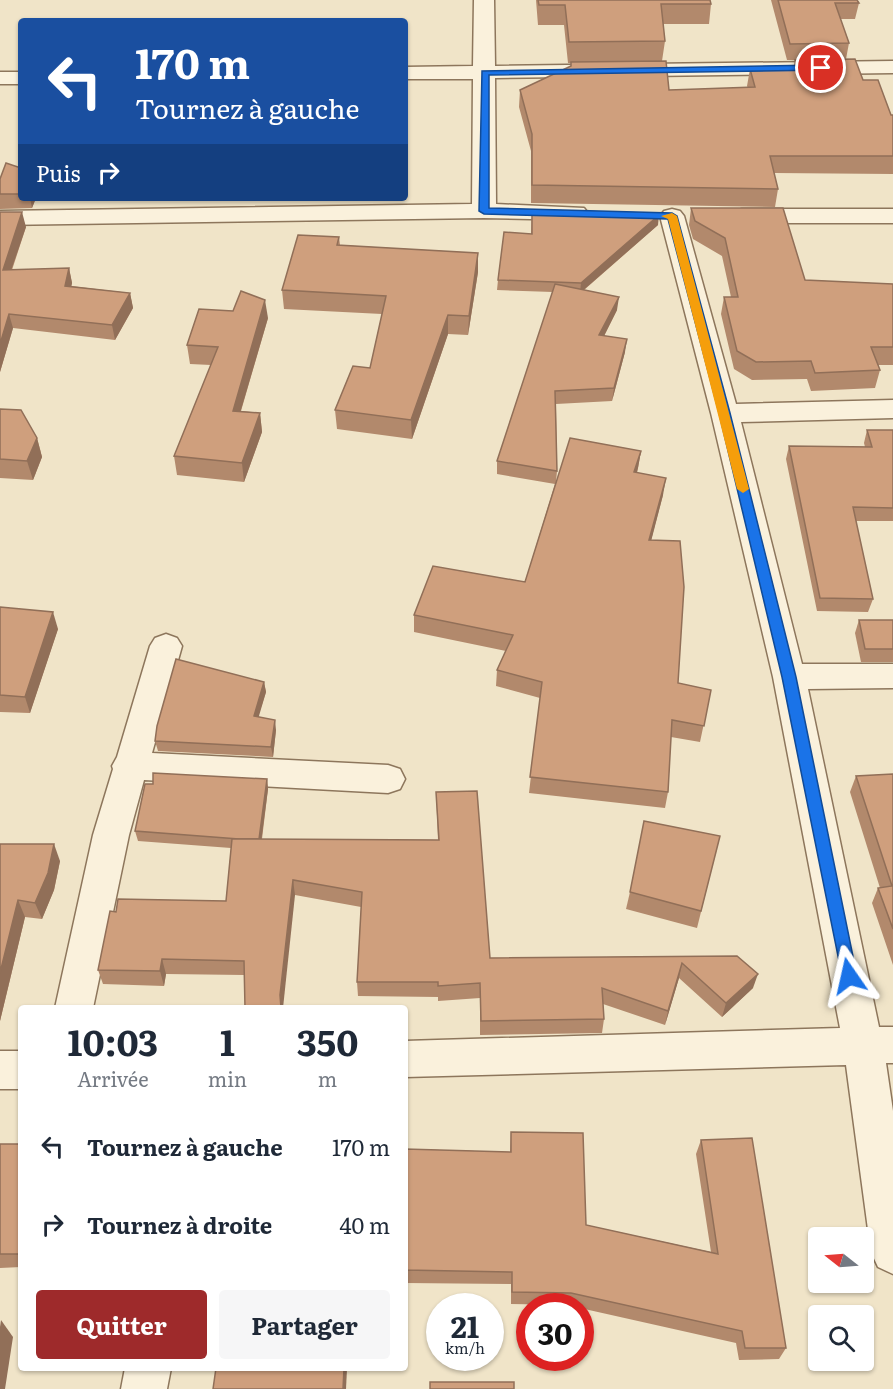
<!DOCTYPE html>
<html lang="fr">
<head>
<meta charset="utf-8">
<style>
	:root { --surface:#fff; --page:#f6f6f7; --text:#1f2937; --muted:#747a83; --accent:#9e2a2b }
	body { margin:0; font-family:Literata,serif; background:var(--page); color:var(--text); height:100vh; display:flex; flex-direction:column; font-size:22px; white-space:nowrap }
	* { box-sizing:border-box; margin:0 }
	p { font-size:20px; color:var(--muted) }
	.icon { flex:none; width:33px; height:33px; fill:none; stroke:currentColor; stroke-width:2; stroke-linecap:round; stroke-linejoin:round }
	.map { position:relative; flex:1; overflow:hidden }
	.details { position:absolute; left:18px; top:1005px; width:390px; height:366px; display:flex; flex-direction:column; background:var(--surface); border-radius:6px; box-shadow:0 2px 4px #0004 }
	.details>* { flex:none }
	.guide { position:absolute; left:18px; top:18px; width:390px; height:183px; border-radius:6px; box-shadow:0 2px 4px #0004; background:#1a4fa0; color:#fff; overflow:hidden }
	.needle { width:39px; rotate:287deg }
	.buttons { position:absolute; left:808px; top:1227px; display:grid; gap:12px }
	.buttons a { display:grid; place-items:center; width:66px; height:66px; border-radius:6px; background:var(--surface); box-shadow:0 2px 4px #0004; font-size:30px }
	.speed { position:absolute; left:426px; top:1293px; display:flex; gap:12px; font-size:30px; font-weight:700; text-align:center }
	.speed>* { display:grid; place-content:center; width:78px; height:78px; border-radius:50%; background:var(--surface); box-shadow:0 2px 4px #0004; line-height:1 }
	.speed small { font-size:15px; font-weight:400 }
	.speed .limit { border:9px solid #d22; background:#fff; color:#111 }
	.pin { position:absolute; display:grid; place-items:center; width:51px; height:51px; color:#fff; margin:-26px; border:3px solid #fff; border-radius:50%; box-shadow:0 2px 6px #0007 }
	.me { position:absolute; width:66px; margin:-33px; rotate:349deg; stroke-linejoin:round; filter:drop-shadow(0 0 4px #0008) }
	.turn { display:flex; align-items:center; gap:21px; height:126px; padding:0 18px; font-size:27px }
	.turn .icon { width:78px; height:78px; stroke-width:2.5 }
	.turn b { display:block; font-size:42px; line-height:51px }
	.then { display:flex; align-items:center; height:57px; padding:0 18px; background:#0003; gap:12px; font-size:22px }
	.eta { display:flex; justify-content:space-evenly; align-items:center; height:102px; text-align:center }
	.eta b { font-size:36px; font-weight:700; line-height:42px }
	.cta { display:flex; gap:12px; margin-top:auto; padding:12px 18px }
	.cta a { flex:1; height:69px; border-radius:6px; background:var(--accent); color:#fff; font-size:24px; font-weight:700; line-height:69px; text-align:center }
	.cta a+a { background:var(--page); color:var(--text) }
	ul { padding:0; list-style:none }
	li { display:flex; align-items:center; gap:18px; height:78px; padding:0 18px }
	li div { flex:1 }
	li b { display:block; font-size:22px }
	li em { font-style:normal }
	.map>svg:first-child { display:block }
</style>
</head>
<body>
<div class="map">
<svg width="893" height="1389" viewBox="0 0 893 1389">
	<rect width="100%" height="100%" fill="#f0e4c8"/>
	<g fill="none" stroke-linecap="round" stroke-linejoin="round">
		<defs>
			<g id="minor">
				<path d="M 474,0 L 494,0 L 495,66 L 893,61 L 893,73 L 495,78 L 496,204 L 584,208 L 588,213 L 584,218 L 576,220 L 484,218 L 0,225 L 0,211 L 472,204 L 473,79 L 405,79 L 405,67 L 473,66 Z"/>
				<rect x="0" y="72" width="21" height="12"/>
				<path d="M 672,209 L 680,211 L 684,216 L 736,404 L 893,400 L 893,418 L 741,422 L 802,664 L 893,664 L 893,688 L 808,689 L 879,1027 L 893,1027 L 893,1063 L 886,1063 L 893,1111 L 893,1274 L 878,1267 L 871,1252 L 846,1065 L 405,1077 L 405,1041 L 840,1028 L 773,677 L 711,413 L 660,216 L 664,211 Z"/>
				<path d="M 742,209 L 893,209 L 893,223 L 742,223 L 734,221 L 730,216 L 734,211 Z"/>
				<path d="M 166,634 L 177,638 L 182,646 L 152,753 L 388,765 L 400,769 L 405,779 L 400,789 L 388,793 L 144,780 L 129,835 L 93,1008 L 55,1008 L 93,835 L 113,769 L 112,766 L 117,757 L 150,646 L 155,638 Z"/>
				<rect x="0" y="1051" width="21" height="38"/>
				<path d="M 125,1368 L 171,1368 L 167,1389 L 121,1389 Z"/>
			</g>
		</defs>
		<use href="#minor" stroke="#8d765c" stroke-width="3"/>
		<use href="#minor" fill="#faf1dc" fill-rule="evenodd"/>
	</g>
	<g fill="#b2896c">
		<path d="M 536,0 L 710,0 L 711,4 L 709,24 L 663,24 L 665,41 L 662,61 L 669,90 L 748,88 L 747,86 L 750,69 L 793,69 L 795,60 L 787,60 L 771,0 L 857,0 L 859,3 L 855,19 L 840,19 L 849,43 L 846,59 L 891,115 L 893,115 L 893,181 L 893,174 L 774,173 L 778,189 L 775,207 L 531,203 L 531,151 L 519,107 L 520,90 L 571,66 L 571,63 L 568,63 L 564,25 L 538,25 Z"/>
		<path d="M 21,168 L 21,198 L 36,198 L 32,208 L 0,209 L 0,179 Z"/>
		<path d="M 691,208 L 805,280 L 893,284 L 893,365 L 878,365 L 880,370 L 875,388 L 811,391 L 807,379 L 752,380 L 734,369 L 721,314 L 724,297 L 731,297 L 722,256 L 693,239 L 689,225 Z"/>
		<path d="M 0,212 L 26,227 L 12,270 L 69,268 L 72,283 L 71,286 L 130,293 L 133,308 L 115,340 L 13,328 L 0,372 Z"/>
		<path d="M 532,212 L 658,225 L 584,290 L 617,310 L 604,336 L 625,352 L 612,401 L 556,404 L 557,471 L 556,482 L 641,451 L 637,473 L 663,495 L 651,540 L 678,683 L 711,690 L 700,742 L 671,737 L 668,792 L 665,808 L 529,793 L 540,698 L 496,686 L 497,670 L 506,651 L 414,632 L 414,615 L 525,582 L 555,484 L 497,474 L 497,461 L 553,292 L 497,290 L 498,280 L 531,234 Z"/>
		<path d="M 339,237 L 340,245 L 478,253 L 478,272 L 468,335 L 448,334 L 412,439 L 337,429 L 335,410 L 370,368 L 382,314 L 284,309 L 282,290 Z"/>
		<path d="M 268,318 L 241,411 L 260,413 L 262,432 L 244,482 L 177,475 L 174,456 L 211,365 L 190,364 L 187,345 Z"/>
		<path d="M 0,409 L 37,438 L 42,457 L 33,480 L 0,478 Z"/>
		<path d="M 867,430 L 893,430 L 893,521 L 856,521 L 873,599 L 868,612 L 817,611 L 786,459 L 789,446 L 865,447 L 864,443 Z"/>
		<path d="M 0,607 L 58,629 L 30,713 L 0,712 Z"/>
		<path d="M 859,620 L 893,620 L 893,662 L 861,662 L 855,633 Z"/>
		<path d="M 264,682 L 266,692 L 258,717 L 276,730 L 273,757 L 158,751 L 155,741 Z"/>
		<path d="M 893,774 L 893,965 L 872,903 L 878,888 L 880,888 L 850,792 L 856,776 Z"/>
		<path d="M 267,779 L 268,789 L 262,839 L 438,840 L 436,792 L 490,958 L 737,956 L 753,988 L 722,1017 L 679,978 L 665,1025 L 603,1004 L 604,1019 L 602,1033 L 480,1035 L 480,998 L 438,1001 L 438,997 L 358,996 L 357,982 L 361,907 L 295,895 L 244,975 L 166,974 L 164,986 L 103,984 L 98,970 L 116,912 L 226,901 L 231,848 L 138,841 L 135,831 L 153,784 Z"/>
		<path d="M 720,836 L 697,928 L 626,909 L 630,892 Z"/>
		<path d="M 0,844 L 60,861 L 54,890 L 42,919 L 25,917 L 0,1021 Z"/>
		<path d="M 511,1132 L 586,1225 L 711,1252 L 696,1154 L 701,1140 L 786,1348 L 779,1359 L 739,1360 L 736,1343 L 580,1308 L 580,1306 L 569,1305 L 511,1304 L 511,1284 L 405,1283 L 405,1149 L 510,1152 Z"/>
		<path d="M 0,1144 L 21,1144 L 21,1267 L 0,1268 Z"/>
	</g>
	<g fill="#916f58">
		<path d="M 30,198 L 36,198 L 32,208 Z"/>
		<path d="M 22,212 L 26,227 L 6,285 L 3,270 Z"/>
		<path d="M 659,215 L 658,225 L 580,293 L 581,283 Z"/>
		<path d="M 478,253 L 478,272 L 468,335 L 469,316 Z"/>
		<path d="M 69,268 L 72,283 L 69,300 L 65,286 Z"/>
		<path d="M 130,293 L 133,308 L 115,340 L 112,325 Z"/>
		<path d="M 619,297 L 617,310 L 598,348 L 599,335 Z"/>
		<path d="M 265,300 L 268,318 L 235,430 L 233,411 Z"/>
		<path d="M 9,314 L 13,328 L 0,372 L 0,344 Z"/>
		<path d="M 448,315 L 448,334 L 412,439 L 411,420 Z"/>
		<path d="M 627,339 L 625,352 L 612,401 L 614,388 Z"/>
		<path d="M 260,413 L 262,432 L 244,482 L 242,463 Z"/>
		<path d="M 37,438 L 42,457 L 33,480 L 27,461 Z"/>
		<path d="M 641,451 L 638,468 L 632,489 L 634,472 Z"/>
		<path d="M 666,478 L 663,495 L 647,557 L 649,540 Z"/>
		<path d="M 53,612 L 58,629 L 30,713 L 25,697 Z"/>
		<path d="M 264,682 L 266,692 L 256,726 L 254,716 Z"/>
		<path d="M 275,720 L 276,730 L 273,757 L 271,747 Z"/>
		<path d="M 267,779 L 268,789 L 260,850 L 259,841 Z"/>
		<path d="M 54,844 L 60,861 L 54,890 L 42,919 L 35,903 Z"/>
		<path d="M 293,880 L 295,895 L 283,1008 L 281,1008 L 280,995 Z"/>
		<path d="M 18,900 L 25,917 L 0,1021 L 0,973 Z"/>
		<path d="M 162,959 L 166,974 L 164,986 L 160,971 Z"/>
		<path d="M 682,963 L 679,978 L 665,1025 L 668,1011 Z"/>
		<path d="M 758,974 L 753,988 L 722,1017 L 726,1003 Z"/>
		<path d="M 1,1320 L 13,1337 L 5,1389 L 0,1389 L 0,1327 Z"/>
		<path d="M 344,1368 L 347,1368 L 347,1369 L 346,1389 L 343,1389 Z"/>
	</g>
	<g fill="#cf9f7d" stroke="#916f58" stroke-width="1.5">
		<path d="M 538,0 L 710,0 L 711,4 L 661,4 L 665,41 L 569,42 L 565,5 L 539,5 Z"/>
		<path d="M 778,0 L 857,0 L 859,3 L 835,3 L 849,43 L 790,44 Z"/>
		<path d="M 855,59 L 863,80 L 878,80 L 891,115 L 893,115 L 893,156 L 770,156 L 778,189 L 532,185 L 532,134 L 520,90 L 571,66 L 571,62 L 666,61 L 669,90 L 755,87 L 750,69 L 797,69 L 795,60 Z"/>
		<path d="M 6,163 L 21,168 L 21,194 L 0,194 L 0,179 Z"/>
		<path d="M 691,208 L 783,208 L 805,280 L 893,284 L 893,347 L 871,347 L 880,370 L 815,373 L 811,361 L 756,362 L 737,351 L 724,297 L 738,297 L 725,238 L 695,221 Z"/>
		<path d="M 0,212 L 22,212 L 3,270 L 69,268 L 65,286 L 130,293 L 112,325 L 9,314 L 0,344 Z"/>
		<path d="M 532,212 L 659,215 L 581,283 L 498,280 L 504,232 L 532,234 Z"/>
		<path d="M 298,235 L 339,237 L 337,245 L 478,253 L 469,316 L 448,315 L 411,420 L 335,410 L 353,366 L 370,368 L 386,296 L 282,290 Z"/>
		<path d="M 555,284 L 619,297 L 599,335 L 627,339 L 614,388 L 555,391 L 557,471 L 497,461 Z"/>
		<path d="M 241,291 L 265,300 L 233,411 L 260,413 L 242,463 L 174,456 L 218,347 L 187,345 L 199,309 L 233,311 Z"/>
		<path d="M 0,409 L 21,410 L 37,438 L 27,461 L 0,459 Z"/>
		<path d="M 867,430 L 893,430 L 893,508 L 853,507 L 873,599 L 820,598 L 789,446 L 872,447 Z"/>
		<path d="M 570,438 L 641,451 L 634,472 L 666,478 L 649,540 L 680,541 L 684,587 L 678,683 L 711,690 L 704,726 L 672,720 L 668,792 L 530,777 L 542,682 L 497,670 L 513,635 L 414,615 L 433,566 L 525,582 Z"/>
		<path d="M 0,607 L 53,612 L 25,697 L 0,695 Z"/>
		<path d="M 859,620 L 893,620 L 893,649 L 865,649 Z"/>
		<path d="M 176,659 L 264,682 L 254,716 L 275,720 L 271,747 L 155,741 L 157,726 Z"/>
		<path d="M 153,773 L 267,779 L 259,839 L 239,839 L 135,831 L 145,784 L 153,784 Z"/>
		<path d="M 893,774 L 893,929 L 878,888 L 892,886 L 856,776 Z"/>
		<path d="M 477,791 L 490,958 L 737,956 L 758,974 L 726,1003 L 682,963 L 668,1011 L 602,988 L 604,1019 L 481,1021 L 480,983 L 438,986 L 438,982 L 357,982 L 362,892 L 293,880 L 280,995 L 281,1008 L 245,1008 L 244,961 L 162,959 L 160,971 L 98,970 L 110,911 L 116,912 L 118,899 L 226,901 L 232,839 L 439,840 L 436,792 Z"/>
		<path d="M 644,821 L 720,836 L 701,911 L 630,892 Z"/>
		<path d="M 0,844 L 54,844 L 48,873 L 35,903 L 18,900 L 0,973 Z"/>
		<path d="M 511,1132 L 583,1133 L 586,1225 L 718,1254 L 701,1140 L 752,1138 L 786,1348 L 745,1348 L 742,1331 L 571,1293 L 512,1292 L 512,1272 L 405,1270 L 405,1149 L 511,1152 Z"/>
		<rect x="0" y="1144" width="21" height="110"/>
		<path d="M 216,1368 L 344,1368 L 343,1389 L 213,1389 Z"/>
		<rect x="430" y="1382" width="84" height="7"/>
	</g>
	<path fill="#1a73e8" stroke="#114b97" stroke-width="1.5" d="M 821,65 L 825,68 L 824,70 L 489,75 L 489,208 L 672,213 L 677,216 L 730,413 L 796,677 L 857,976 L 855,981 L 849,983 L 844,981 L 842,976 L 782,677 L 719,413 L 668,219 L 484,214 L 479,211 L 482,71 Z"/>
	<path fill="#f59e0b" d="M 672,213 L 677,216 L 749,489 L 743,493 L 737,489 L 668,219 L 661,216 Z"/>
</svg>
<div class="buttons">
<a><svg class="needle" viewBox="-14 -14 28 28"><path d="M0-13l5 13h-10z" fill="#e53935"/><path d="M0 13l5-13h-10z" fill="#747a83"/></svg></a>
<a><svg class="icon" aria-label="search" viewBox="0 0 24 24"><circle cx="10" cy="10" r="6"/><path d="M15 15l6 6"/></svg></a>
</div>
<div class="speed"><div>21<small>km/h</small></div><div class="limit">30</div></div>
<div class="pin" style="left:821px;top:68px;background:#d93025"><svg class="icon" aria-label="arrive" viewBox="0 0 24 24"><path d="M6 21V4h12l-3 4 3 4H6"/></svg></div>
<svg class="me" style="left:849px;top:976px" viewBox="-20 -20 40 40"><path d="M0-17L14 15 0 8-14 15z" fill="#1a73e8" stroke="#fff" stroke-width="4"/></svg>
<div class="guide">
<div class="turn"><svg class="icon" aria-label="left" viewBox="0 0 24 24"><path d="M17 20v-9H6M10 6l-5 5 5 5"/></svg><div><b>170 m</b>Tournez à gauche</div></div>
<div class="then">Puis<svg class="icon" aria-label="right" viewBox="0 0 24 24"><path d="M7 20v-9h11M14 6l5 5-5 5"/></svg></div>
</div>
<section class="details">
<div class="eta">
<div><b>10:03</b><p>Arrivée</p></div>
<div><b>1</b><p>min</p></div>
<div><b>350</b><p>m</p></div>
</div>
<ul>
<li><svg class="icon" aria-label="left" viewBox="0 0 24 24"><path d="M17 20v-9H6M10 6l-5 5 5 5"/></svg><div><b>Tournez à gauche</b></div><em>170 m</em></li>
<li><svg class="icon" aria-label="right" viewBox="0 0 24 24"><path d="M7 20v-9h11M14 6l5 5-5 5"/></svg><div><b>Tournez à droite</b></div><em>40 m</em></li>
</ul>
<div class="cta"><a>Quitter</a><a>Partager</a></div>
</section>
</div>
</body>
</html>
